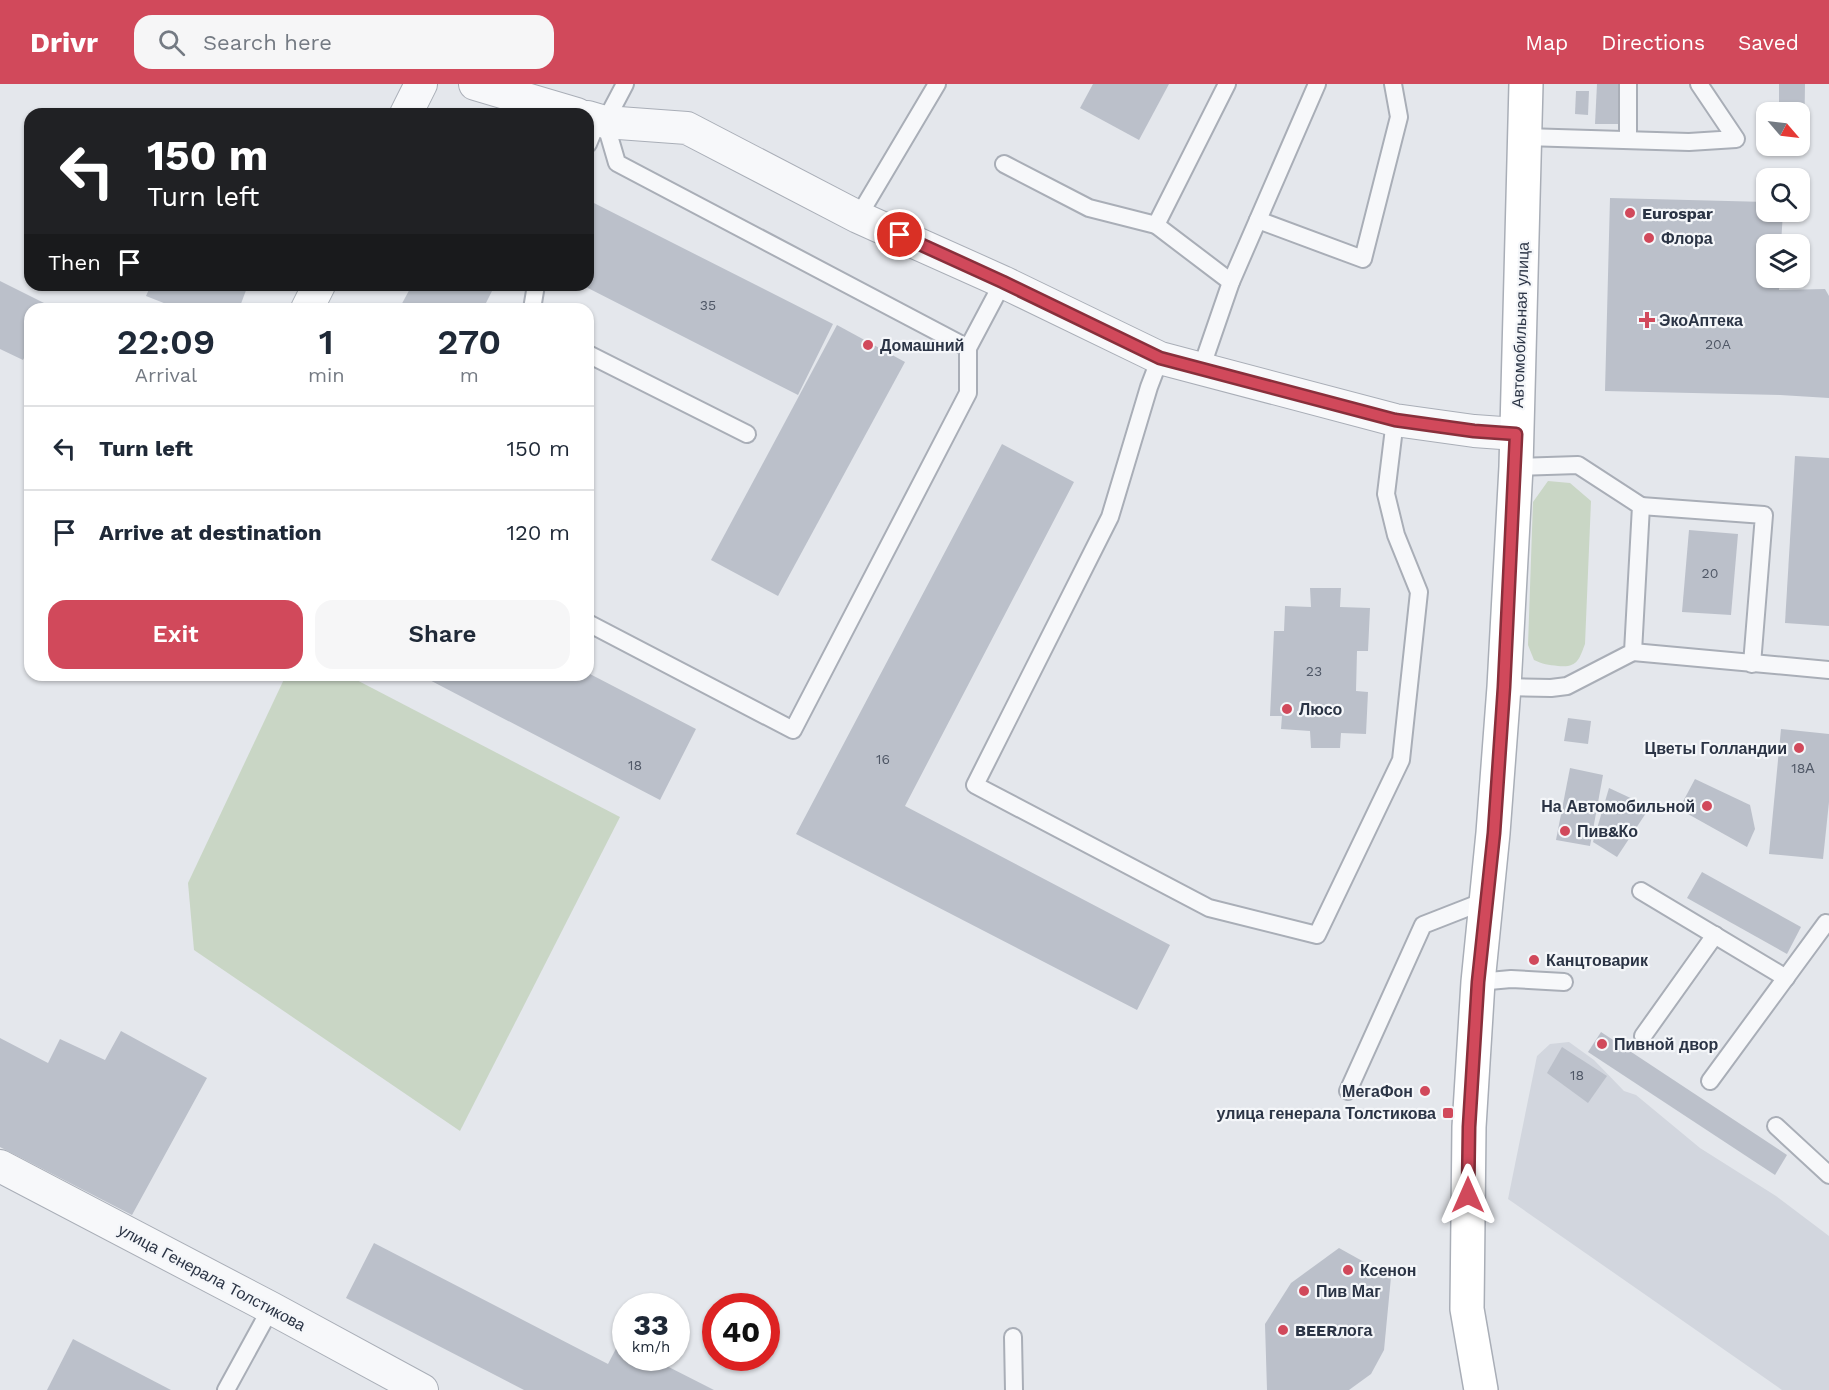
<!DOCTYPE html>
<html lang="en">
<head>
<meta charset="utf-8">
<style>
	:root { --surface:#fff; --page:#f6f6f7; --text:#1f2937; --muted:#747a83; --line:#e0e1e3; --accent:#d1495b }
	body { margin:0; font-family:"Work Sans",sans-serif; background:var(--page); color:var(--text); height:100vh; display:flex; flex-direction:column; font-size:22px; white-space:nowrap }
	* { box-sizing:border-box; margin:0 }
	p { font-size:20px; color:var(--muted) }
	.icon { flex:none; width:33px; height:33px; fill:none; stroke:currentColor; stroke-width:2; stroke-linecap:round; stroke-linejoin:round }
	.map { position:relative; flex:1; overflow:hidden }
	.sheet { position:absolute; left:24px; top:219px; width:570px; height:378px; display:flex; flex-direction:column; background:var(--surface); border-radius:18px; box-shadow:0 2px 4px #0004 }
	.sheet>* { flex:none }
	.banner { position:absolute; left:24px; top:24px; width:570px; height:183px; border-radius:18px; box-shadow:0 2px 4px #0004; background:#202124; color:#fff; overflow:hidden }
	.needle { width:39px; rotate:118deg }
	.controls { position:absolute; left:1756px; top:18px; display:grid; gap:12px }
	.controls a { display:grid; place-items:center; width:54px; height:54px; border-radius:12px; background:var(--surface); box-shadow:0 2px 4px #0004; font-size:30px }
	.speed { position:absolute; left:612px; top:1209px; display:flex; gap:12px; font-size:30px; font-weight:700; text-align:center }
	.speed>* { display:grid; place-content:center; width:78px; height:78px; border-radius:50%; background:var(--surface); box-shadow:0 2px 4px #0004; line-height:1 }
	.speed small { font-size:15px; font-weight:400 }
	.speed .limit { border:9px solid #d22; background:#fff; color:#111 }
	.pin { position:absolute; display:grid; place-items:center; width:51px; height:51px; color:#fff; margin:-26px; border:3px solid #fff; border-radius:50%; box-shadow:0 2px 6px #0007 }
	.me { position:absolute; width:66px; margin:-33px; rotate:0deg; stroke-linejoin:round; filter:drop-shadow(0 0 4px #0008) }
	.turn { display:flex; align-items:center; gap:21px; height:126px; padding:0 24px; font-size:27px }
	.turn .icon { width:78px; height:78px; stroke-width:2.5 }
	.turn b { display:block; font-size:42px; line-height:51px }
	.then { display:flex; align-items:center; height:57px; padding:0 24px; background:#0003; gap:12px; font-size:22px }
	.eta { display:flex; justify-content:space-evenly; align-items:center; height:102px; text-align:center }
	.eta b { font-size:36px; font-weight:600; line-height:42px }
	.button { display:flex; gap:12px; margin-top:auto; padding:12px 24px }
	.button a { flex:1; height:69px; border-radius:18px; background:var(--accent); color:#fff; font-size:24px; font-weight:600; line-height:69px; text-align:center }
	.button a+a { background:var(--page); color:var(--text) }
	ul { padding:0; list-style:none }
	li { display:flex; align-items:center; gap:18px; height:84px; padding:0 24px; border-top:2px solid var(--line) }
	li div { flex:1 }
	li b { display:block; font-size:22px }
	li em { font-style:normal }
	header { display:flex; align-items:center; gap:36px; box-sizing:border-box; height:84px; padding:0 30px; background:var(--accent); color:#fff }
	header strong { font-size:28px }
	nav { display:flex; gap:33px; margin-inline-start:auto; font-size:21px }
	.search { width:420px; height:54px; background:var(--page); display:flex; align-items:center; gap:15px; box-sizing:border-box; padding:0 21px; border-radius:18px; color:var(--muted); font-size:22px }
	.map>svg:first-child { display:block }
</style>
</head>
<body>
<header>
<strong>Drivr</strong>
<div class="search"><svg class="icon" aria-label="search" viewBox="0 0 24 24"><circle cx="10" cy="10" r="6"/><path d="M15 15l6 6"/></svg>Search here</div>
<nav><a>Map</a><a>Directions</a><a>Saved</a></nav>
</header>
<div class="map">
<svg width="1829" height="1306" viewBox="0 0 1829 1306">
	<rect width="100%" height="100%" fill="#e4e7ec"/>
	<path fill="#d2d6de" d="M 1569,958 L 1594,976 L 1624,1007 L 1636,1011 L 1700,1064 L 1776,1112 L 1829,1152 L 1829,1306 L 1782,1306 L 1508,1115 L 1537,972 L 1550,960 Z"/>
	<g fill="#c9d6c5">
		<path d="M 1548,397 L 1570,399 L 1591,417 L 1585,560 C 1579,576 1577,584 1558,582 C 1549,581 1542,580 1534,576 L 1528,561 L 1533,418 Z"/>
		<path d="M 286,591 L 347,591 L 620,733 L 460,1047 L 194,866 L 188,799 Z"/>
	</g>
	<g fill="#bbc0ca">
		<path d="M 1093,0 L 1169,0 L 1139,56 L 1080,24 Z"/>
		<path d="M 1597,0 L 1620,0 L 1618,40 L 1595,40 Z"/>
		<path d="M 1779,0 L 1805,0 L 1804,67 L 1780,68 L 1780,62 L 1800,62 L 1800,28 L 1779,28 Z"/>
		<path d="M 1576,7 L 1589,7 L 1588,31 L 1575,30 Z"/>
		<path d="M 1610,114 L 1767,118 L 1767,128 L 1783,128 L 1781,160 L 1767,160 L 1767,194 L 1780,194 L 1779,206 L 1825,205 L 1829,212 L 1829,314 L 1780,311 L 1605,307 Z"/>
		<path d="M 590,117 L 833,240 L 798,311 L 582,201 L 588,201 L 588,120 Z"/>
		<path d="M 0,197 L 50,222 L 48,225 L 30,225 L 30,262 L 23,276 L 0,265 Z"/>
		<path d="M 151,201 L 248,201 L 239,225 L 179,225 L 146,212 Z"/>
		<path d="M 412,201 L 495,201 L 483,225 L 399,225 Z"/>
		<path d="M 837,241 L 905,278 L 778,512 L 711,476 Z"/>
		<path d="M 1002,360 L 1074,398 L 905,722 L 1170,861 L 1137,926 L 796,750 Z"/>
		<path d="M 1795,372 L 1829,374 L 1829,542 L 1785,539 Z"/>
		<path d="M 1689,446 L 1738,450 L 1731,531 L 1682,528 Z"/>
		<path d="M 1310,504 L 1341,504 L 1340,523 L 1370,524 L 1368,567 L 1357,567 L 1356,607 L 1368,608 L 1366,650 L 1341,649 L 1340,664 L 1311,664 L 1310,647 L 1281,645 L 1282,632 L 1270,632 L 1274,547 L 1284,547 L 1285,522 L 1311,523 Z"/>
		<path d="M 588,589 L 696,645 L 660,716 L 420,591 L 588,591 Z"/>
		<path d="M 1568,634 L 1591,637 L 1588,660 L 1564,657 Z"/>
		<path d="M 1781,645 L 1829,650 L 1829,718 L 1823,775 L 1769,770 Z"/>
		<path d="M 1570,684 L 1603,691 L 1590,762 L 1556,756 Z"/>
		<path d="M 1695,695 L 1750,721 L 1755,745 L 1747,763 L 1679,725 Z"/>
		<path d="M 1609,704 L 1650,723 L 1617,773 L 1593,758 Z"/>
		<path d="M 1702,788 L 1801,843 L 1787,870 L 1687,814 Z"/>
		<path d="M 121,947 L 207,994 L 132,1131 L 0,1063 L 0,954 L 48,979 L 60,955 L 105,976 Z"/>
		<path d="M 1601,948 L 1787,1071 L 1775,1091 L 1588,968 Z"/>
		<path d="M 1562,963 L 1607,992 L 1588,1019 L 1547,989 Z"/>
		<path d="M 374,1159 L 608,1280 L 620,1257 L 626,1260 L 626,1274 L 651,1274 L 714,1306 L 524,1306 L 346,1214 Z"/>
		<path d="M 1339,1164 L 1391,1193 L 1384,1266 L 1371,1290 L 1349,1306 L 1267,1306 L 1265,1240 L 1291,1199 Z"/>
		<path d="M 73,1255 L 171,1306 L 47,1306 Z"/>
	</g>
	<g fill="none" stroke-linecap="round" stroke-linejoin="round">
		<defs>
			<g id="lane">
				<path d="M 625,0 L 605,38 L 617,79 L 968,264"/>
				<path d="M 1227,0 L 1156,141 L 1231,198"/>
				<path d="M 1525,53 L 1689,58 L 1736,55 L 1699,0"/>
				<path d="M 1628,55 L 1628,0"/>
				<path d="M 588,60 L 598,36"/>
				<path d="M 1004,80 L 1089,124 L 1156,141"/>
				<path d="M 858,133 L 937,0"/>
				<path d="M 1258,136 L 1363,175 L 1399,33 L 1393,0"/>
				<path d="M 532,225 L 536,201"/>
				<path d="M 588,270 L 747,350"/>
				<path d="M 1160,274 L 1149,303 L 1110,433 L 975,701 L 1209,824 L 1317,851 L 1401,676 L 1419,508 L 1396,451 L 1386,410 L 1395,336"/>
				<path d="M 1201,285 L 1231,198 L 1317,0"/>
				<path d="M 1641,422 L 1764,431 L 1752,580"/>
				<path d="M 588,539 L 793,646 L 968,309 L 968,264 L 1003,198"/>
				<path d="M 1633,568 L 1829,586"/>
				<path d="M 1504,603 L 1551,604 L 1567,602 L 1633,568 L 1641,422 L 1578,381 L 1516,383"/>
				<path d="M 1641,807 L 1786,894"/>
				<path d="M 1478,898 L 1511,895 L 1564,898"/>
				<path d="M 1643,952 L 1715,851"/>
				<path d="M 1710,997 L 1826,839"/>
				<path d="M 1348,1007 L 1423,841 L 1487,816"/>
				<path d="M 1776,1042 L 1829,1091"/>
				<path d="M 1013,1253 L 1014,1306"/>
				<path d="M 226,1306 L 271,1224"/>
			</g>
			<g id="street">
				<path d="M 475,0 L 577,30"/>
				<path d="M 406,30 L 421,0"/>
				<path d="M 588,33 L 605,38 L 687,44 L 858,133 L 1003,198 L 1160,274 L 1395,336 L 1474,347 L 1516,350"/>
				<path d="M 307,225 L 319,201"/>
				<path d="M 0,1082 L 271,1224 L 422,1306"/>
			</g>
			<path id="secondary" d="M 1481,1306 L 1467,1225 L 1469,1043 L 1478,898 L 1493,749 L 1504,603 L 1516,383 L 1526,0"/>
		</defs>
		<use href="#lane" stroke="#a9aeb7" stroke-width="20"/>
		<use href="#street" stroke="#a9aeb7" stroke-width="34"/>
		<use href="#secondary" stroke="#a9aeb7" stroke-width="36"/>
		<use href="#lane" stroke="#f7f8fa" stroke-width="16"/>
		<use href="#street" stroke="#f7f8fa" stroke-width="32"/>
		<use href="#secondary" stroke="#fff" stroke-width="33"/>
	</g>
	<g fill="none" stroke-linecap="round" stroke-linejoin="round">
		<defs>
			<path id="route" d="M 900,151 L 1003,198 L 1160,274 L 1395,336 L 1474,347 L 1516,350 L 1504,603 L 1494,749 L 1478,898 L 1469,1043 L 1468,1111"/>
		</defs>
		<use href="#route" stroke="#882f3b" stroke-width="15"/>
		<use href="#route" stroke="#d1495b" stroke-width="10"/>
	</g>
	<g fill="#d1495b" stroke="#f4f6f9" stroke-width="2">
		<circle cx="1630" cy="129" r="6"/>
		<circle cx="1649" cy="154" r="6"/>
		<path d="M1644 227h6v6h6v6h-6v6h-6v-6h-6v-6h6z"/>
		<circle cx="868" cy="261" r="6"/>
		<circle cx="1287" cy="625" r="6"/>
		<circle cx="1799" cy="664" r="6"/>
		<circle cx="1707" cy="722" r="6"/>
		<circle cx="1565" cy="747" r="6"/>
		<circle cx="1534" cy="876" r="6"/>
		<circle cx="1602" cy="960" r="6"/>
		<circle cx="1425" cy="1007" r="6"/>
		<rect x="1442" y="1023" width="12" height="12" rx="3"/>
		<circle cx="1348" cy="1186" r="6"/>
		<circle cx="1304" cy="1207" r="6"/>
		<circle cx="1283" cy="1246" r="6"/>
	</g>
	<g text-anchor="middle" stroke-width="4.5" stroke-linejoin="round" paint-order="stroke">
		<g font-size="14" fill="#4f5766">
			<text x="708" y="226">35</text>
			<text x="1718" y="265">20A</text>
			<text x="1710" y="494">20</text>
			<text x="1314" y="592">23</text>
			<text x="883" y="680">16</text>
			<text x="635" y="686">18</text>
			<text x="1803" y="689">18А</text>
			<text x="1577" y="996">18</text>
		</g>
		<g font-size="16" font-weight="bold" fill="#2b3445" stroke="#f4f6f9" text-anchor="start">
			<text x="1642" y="135">Eurospar</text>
			<text x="1661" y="160">Флора</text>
			<text x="1659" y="242">ЭкоАптека</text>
			<text x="880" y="267">Домашний</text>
			<text x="1299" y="631">Люсо</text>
			<text x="1787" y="670" text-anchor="end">Цветы Голландии</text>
			<text x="1695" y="728" text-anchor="end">На Автомобильной</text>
			<text x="1577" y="753">Пив&amp;Ко</text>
			<text x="1546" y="882">Канцтоварик</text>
			<text x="1614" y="966">Пивной двор</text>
			<text x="1413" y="1013" text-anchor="end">МегаФон</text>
			<text x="1436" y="1035" text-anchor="end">улица генерала Толстикова</text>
			<text x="1360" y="1192">Ксенон</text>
			<text x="1316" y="1213">Пив Маг</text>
			<text x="1295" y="1252">BEERлога</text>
		</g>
		<g font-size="16" fill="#2b3445" stroke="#f4f6f9">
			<text transform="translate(1520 241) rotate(-88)" y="6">Автомобильная улица</text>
			<text transform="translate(212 1193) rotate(28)" y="6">улица Генерала Толстикова</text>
		</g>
	</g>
</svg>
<div class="controls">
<a><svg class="needle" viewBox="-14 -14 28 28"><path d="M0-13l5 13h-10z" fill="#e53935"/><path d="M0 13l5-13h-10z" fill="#747a83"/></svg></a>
<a><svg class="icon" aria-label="search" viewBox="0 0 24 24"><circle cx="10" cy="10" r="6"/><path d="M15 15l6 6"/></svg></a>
<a><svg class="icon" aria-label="layers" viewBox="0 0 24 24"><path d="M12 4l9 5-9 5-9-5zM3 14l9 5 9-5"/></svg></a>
</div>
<div class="speed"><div>33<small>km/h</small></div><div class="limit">40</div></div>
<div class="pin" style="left:900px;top:151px;background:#d93025"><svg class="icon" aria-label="arrive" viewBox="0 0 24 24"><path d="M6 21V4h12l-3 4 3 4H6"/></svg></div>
<svg class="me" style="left:1468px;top:1111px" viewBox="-20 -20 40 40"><path d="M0-17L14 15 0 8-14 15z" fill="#d1495b" stroke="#fff" stroke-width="4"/></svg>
<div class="banner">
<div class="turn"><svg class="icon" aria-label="left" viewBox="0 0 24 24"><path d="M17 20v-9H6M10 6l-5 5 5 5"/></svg><div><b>150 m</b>Turn left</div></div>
<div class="then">Then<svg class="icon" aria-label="arrive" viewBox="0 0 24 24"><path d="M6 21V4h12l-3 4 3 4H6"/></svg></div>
</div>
<section class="sheet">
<div class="eta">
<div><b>22:09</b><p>Arrival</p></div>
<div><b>1</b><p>min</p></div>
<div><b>270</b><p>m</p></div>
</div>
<ul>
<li><svg class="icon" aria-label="left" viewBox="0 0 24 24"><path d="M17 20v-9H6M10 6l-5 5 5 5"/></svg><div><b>Turn left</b></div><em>150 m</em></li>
<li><svg class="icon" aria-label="arrive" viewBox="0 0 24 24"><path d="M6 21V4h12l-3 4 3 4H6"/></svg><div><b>Arrive at destination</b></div><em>120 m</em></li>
</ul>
<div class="button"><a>Exit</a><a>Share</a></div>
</section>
</div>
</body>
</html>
